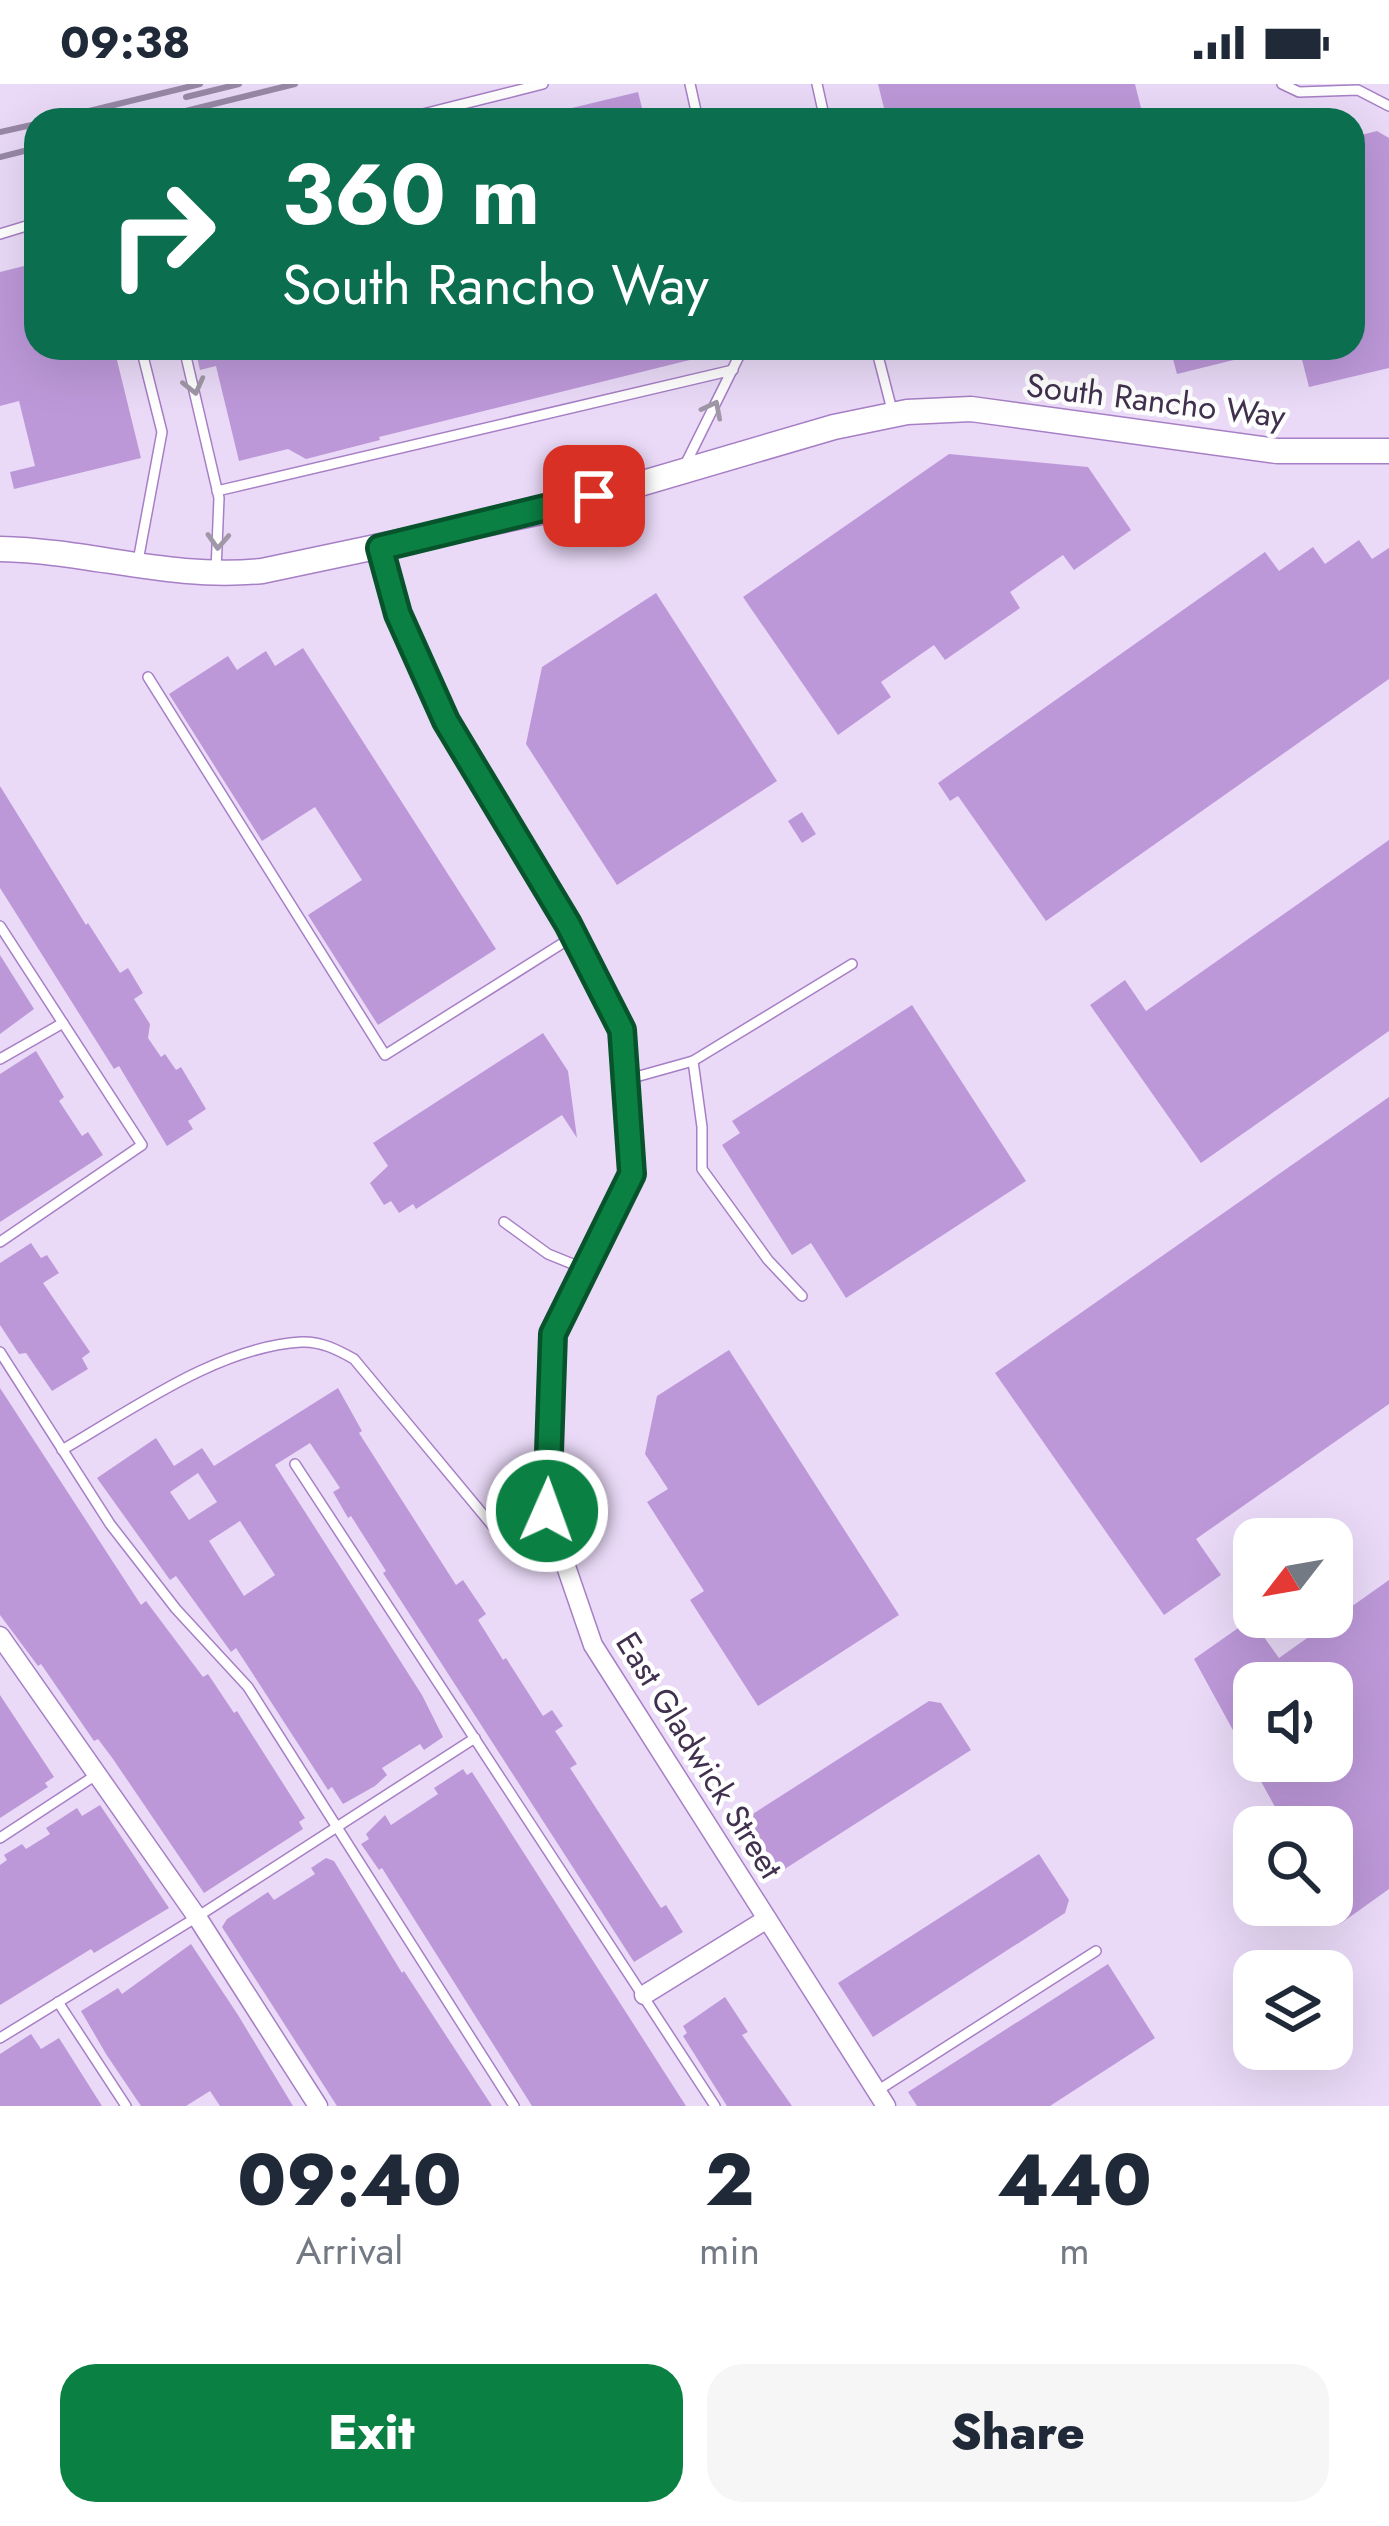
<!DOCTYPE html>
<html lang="en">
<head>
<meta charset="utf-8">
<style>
	:root { --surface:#fff; --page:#f6f6f7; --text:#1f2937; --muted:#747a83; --accent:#0b8043 }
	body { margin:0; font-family:Jost,sans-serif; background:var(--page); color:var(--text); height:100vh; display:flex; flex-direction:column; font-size:45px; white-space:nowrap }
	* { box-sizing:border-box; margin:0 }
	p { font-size:39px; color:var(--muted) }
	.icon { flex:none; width:66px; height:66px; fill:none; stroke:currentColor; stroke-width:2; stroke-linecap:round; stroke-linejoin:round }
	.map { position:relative; height:2022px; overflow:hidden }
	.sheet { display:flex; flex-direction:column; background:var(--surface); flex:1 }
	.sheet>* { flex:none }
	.hud { position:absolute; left:24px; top:24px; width:1341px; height:252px; border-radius:36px; box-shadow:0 12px 48px #0002; background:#0b6e4f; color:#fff; overflow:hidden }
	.needle { width:78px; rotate:239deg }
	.tools { position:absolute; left:1233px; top:1434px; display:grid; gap:24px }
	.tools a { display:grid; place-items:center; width:120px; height:120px; border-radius:24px; background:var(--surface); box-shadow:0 12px 48px #0002; font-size:60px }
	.pin { position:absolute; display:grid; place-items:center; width:102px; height:102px; color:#fff; margin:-51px; border-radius:24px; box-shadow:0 6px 18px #0006 }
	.me { position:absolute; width:132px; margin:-66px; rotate:2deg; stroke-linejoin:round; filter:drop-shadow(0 0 9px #0008) }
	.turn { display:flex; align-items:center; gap:42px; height:252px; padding:0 60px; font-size:54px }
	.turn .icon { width:156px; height:156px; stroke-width:2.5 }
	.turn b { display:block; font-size:84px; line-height:102px }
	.eta { display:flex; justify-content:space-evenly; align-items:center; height:204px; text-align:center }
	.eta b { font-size:72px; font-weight:800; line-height:84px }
	.action { display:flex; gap:24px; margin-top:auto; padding:24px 60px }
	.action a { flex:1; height:138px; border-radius:36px; background:var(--accent); color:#fff; font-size:48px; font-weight:800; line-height:138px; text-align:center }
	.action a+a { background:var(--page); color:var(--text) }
	.status { display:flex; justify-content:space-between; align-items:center; height:84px; padding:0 60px; background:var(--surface); direction:ltr }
	.status svg { height:33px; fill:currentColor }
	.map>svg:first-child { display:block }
</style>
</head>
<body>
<div class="status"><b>09:38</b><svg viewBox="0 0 49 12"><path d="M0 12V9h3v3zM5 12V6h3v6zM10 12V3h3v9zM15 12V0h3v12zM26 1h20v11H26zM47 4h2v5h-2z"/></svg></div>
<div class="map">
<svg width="1389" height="2022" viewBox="0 0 1389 2022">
	<rect width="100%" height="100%" fill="#eadaf8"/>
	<g fill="#bd98d9" fill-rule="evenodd">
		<path d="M 878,0 L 1135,0 L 1144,36 L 887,36 Z"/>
		<path d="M 638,8 L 645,36 L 548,36 L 547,30 Z"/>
		<path d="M 1377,47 L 1389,54 L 1389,284 L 1309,303 L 1299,264 L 1353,264 L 1353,53 Z"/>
		<path d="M 36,179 L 36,264 L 114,264 L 141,374 L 14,405 L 10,388 L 35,382 L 19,317 L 0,322 L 0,188 Z"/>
		<path d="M 195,264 L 713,264 L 714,270 L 379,353 L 380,356 L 306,375 L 288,365 L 239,377 L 216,282 L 200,286 Z"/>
		<path d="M 1170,264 L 1258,264 L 1258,270 L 1177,290 Z"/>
		<path d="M 949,370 L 1088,383 L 1131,446 L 1074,486 L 1063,471 L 1010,508 L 1020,524 L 945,576 L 934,561 L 881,598 L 891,613 L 838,651 L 743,513 Z"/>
		<path d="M 1359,456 L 1372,475 L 1389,464 L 1389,595 L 1046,837 L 958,712 L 950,717 L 938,699 L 1265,468 L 1279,487 L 1313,463 L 1325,480 Z"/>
		<path d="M 656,509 L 777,697 L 617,801 L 526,660 L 542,583 Z"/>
		<path d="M 303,564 L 496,865 L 378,941 L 308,831 L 362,796 L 315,723 L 262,757 L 169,610 L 228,572 L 237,586 L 266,567 L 275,582 Z"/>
		<path d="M 0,702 L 86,841 L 88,839 L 120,889 L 128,884 L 143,909 L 134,915 L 150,940 L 148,954 L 161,973 L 165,970 L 176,986 L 181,983 L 206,1025 L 188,1037 L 193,1045 L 167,1062 L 119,982 L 114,985 L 0,804 Z"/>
		<path d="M 802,728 L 816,750 L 802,759 L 788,737 Z"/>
		<path d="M 1389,756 L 1389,947 L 1201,1079 L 1090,921 L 1125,896 L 1146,927 Z"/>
		<path d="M 0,871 L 34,925 L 0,950 Z"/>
		<path d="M 912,921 L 1026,1097 L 846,1214 L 811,1159 L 792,1171 L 722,1061 L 740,1049 L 732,1037 Z"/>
		<path d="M 543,949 L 568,987 L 577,1054 L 562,1031 L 416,1125 L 413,1120 L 399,1129 L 391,1117 L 384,1121 L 370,1099 L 388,1082 L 373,1059 Z"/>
		<path d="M 36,967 L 64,1013 L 59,1017 L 82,1052 L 88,1048 L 103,1071 L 0,1138 L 0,990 Z"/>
		<path d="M 1389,1013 L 1389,1320 L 1196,1455 L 1221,1491 L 1164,1531 L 995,1289 Z"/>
		<path d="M 31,1159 L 41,1174 L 47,1171 L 59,1189 L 43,1199 L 90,1268 L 82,1274 L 88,1285 L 52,1307 L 26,1269 L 19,1270 L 0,1241 L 0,1179 Z"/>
		<path d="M 729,1266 L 899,1531 L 758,1622 L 690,1516 L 704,1507 L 647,1418 L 668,1405 L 645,1370 L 657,1312 Z"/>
		<path d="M 0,1304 L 141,1521 L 146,1517 L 203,1593 L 208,1590 L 234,1629 L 237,1627 L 305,1734 L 299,1738 L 303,1745 L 204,1809 L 113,1675 L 98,1655 L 94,1657 L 41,1580 L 38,1582 L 0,1531 Z"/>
		<path d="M 338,1304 L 362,1347 L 359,1349 L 456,1501 L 463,1496 L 486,1530 L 478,1536 L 503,1576 L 506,1574 L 543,1632 L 552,1626 L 563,1642 L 555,1647 L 577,1680 L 570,1684 L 661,1824 L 666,1821 L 683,1848 L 634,1878 L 383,1489 L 386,1487 L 351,1432 L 348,1434 L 333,1408 L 340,1404 L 310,1359 L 275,1381 L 422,1611 L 443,1653 L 424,1666 L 420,1660 L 382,1684 L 387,1691 L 375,1702 L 343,1720 L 332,1703 L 328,1706 L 236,1564 L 231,1568 L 176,1492 L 170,1496 L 97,1394 L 156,1354 L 174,1382 L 202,1364 L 214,1382 ZM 198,1389 L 217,1418 L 189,1436 L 170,1408 ZM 240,1437 L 275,1491 L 244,1512 L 209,1457 Z"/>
		<path d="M 1389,1496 L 1389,1805 L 1340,1840 L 1332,1826 L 1332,1743 L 1286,1743 L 1194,1575 L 1251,1535 L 1279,1574 ZM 1254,1599 L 1332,1599 L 1332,1677 L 1254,1677 Z"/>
		<path d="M 0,1611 L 54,1693 L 45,1699 L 48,1703 L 0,1734 Z"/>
		<path d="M 929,1617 L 941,1619 L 971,1666 L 780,1788 L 745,1735 Z"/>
		<path d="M 463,1685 L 467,1691 L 472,1688 L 686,2022 L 532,2022 L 382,1784 L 379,1786 L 361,1760 L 369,1755 L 366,1750 L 385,1731 L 391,1741 L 438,1710 L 434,1704 Z"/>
		<path d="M 100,1721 L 169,1824 L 94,1869 L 91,1865 L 0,1921 L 0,1781 L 7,1776 L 4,1771 L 22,1760 L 26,1765 L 50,1750 L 46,1744 L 77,1724 L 82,1732 Z"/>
		<path d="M 1039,1770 L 1069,1816 L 1065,1829 L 873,1953 L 838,1899 Z"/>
		<path d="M 326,1774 L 334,1777 L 402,1889 L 404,1887 L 492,2022 L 337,2022 L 222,1843 L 227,1835 L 268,1808 L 274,1816 L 315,1790 L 311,1784 Z"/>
		<path d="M 191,1860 L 238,1931 L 293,2022 L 220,2022 L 210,2007 L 186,2022 L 141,2022 L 106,1970 L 81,1927 L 118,1904 L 122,1910 Z"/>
		<path d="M 1108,1880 L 1155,1954 L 1050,2022 L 917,2022 L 908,2008 Z"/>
		<path d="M 725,1913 L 748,1948 L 742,1951 L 792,2022 L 727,2022 L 683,1952 L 687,1949 L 683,1942 Z"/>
		<path d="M 31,1950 L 41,1965 L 59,1954 L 102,2022 L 0,2022 L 0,1970 Z"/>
	</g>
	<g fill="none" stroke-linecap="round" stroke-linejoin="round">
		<defs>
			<g id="service">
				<path d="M 690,0 L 698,36"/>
				<path d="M 817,0 L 825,36"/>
				<path d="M 1282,0 L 1299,8 L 1358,6 L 1389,22"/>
				<path d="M 399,36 L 543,0"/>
				<path d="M 0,150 L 36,139"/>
				<path d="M 184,264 L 219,414 L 216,487"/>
				<path d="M 876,264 L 892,326"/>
				<path d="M 685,381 L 743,264"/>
				<path d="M 217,407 L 733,286"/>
				<path d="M 138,477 L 162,348 L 141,264"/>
				<path d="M 148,593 L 385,971 L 574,852"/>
				<path d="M 0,842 L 142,1061 L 0,1158"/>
				<path d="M 0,975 L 63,939"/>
				<path d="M 693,977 L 702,1043 L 702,1085 L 768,1176 L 802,1212"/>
				<path d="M 625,996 L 693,977 L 852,880"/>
				<path d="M 504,1138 L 548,1170 L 585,1185"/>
				<path d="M 0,1268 L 110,1440 L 176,1525 L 248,1603 L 514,2022"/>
				<path d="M 62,1366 C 133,1325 218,1263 301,1258 C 321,1257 338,1266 354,1275 L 506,1458 L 559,1462"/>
				<path d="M 295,1380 L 715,2022"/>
				<path d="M 0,1754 L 96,1691"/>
				<path d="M 58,1918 L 126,2022"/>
				<path d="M 0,1954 L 197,1833 L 475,1654"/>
				<path d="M 877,2007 L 1096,1867"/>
			</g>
			<g id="minor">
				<path d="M 380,464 L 398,530 L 446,637 L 582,865 L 622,947 L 632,1090 L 553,1250 L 547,1427 L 593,1561 L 886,2022"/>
				<path d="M 0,1552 L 197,1833 L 318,2022"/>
				<path d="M 644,1911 L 767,1835"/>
			</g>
			<path id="tertiary" d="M 0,465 C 92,467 169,496 262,487 L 551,426 L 834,343 L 907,328 L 971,325 L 1277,367 L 1389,367"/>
		</defs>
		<use href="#service" stroke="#a77fc5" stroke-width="12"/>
		<use href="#minor" stroke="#a77fc5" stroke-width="21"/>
		<use href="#tertiary" stroke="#a77fc5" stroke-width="27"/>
		<use href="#service" stroke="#fff" stroke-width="9"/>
		<use href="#minor" stroke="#fff" stroke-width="18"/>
		<use href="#tertiary" stroke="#fff" stroke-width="24"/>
		<g stroke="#9888a6" stroke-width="6">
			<path d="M 186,13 L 239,0"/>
			<path d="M 52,36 L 200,0"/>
			<path d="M 149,36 L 295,0"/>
			<path d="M 0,48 L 36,40"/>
			<path d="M 0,73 L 36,64"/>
		</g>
	</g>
	<defs><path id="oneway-chevron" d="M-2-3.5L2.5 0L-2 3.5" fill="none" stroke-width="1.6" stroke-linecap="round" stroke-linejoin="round" transform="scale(3)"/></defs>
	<g stroke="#a098a6">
		<use href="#oneway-chevron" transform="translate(194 302) rotate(76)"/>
		<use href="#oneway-chevron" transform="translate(713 325) rotate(-63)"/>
		<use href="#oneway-chevron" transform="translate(218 457) rotate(93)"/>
	</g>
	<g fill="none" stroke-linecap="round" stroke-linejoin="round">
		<defs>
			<path id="route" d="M 547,1427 L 553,1250 L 632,1090 L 622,946 L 568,840 L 446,637 L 398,530 L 380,464 L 594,412"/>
		</defs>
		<use href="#route" stroke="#07532c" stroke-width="30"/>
		<use href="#route" stroke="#0b8043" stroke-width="21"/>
	</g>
	<g text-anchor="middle" stroke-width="9" stroke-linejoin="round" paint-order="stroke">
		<g font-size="33" fill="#41304e" stroke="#fff">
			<text transform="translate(1156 316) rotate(7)" y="12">South Rancho Way</text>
			<text transform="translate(700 1671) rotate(58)" y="12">East Gladwick Street</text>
		</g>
	</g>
</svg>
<div class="tools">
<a><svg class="needle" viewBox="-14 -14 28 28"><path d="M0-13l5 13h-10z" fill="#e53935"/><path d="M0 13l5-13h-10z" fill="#747a83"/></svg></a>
<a><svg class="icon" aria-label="sound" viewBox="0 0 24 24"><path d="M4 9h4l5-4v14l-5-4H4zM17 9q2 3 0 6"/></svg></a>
<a><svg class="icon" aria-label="search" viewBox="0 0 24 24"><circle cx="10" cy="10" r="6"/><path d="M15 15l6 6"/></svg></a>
<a><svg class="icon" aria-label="layers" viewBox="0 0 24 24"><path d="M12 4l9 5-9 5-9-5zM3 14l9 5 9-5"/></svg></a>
</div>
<div class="pin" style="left:594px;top:412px;background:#d93025"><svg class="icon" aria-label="arrive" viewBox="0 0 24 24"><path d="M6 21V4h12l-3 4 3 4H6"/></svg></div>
<svg class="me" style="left:547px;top:1427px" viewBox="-20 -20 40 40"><circle r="17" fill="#0b8043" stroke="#fff" stroke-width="3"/><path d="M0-11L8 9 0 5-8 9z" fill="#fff"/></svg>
<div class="hud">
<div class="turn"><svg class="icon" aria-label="right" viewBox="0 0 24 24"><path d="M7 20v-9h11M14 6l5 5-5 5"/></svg><div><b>360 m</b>South Rancho Way</div></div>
</div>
</div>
<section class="sheet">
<div class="eta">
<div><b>09:40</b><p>Arrival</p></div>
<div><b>2</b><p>min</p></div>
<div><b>440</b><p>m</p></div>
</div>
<div class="action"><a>Exit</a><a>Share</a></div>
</section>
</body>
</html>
